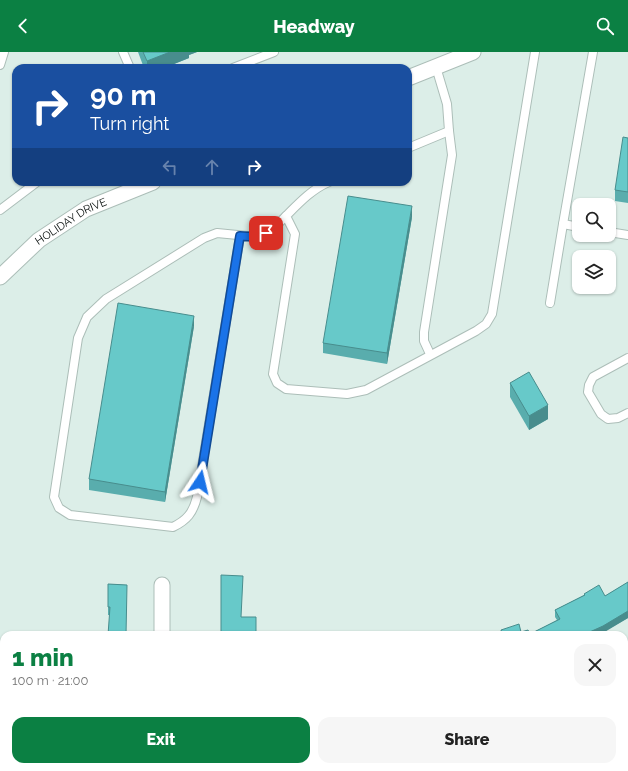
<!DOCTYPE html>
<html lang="en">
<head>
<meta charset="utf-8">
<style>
	:root { --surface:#fff; --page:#f6f6f6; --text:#222; --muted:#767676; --accent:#0b8043 }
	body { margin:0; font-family:Raleway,sans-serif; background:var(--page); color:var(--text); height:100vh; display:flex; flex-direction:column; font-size:15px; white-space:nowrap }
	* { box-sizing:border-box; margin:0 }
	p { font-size:13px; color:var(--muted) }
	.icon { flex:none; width:22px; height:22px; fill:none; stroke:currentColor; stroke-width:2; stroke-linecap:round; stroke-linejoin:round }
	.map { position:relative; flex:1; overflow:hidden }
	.panel { position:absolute; left:0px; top:579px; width:628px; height:140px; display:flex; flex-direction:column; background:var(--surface); border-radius:12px 12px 0 0; box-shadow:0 1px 3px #0004 }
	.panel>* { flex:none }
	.hud { position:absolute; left:12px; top:12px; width:400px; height:122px; border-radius:12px; box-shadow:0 1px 3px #0004; background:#1a4fa0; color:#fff; overflow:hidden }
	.tools { position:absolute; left:572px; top:146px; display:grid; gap:8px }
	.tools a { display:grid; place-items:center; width:44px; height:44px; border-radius:8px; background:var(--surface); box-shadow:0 1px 3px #0004; font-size:20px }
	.pin { position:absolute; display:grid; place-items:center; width:34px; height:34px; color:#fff; margin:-17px; border-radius:8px; box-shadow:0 2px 6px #0006 }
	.me { position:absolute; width:44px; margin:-22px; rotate:10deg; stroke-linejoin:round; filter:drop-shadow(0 0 3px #0008) }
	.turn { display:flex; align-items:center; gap:14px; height:84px; padding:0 12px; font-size:18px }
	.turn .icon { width:52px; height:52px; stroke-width:2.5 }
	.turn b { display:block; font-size:28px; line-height:34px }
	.lanes { display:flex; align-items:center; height:38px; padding:0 12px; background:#0003; justify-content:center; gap:20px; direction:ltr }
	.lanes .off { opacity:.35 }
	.round { display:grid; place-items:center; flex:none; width:42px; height:42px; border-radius:12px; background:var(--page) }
	.head { display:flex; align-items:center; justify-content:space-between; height:68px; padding:0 12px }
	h1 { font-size:24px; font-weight:800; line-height:30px; color:var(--accent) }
	.button { display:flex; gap:8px; margin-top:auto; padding:8px 12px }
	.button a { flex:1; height:46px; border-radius:12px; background:var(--accent); color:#fff; font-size:16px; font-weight:800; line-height:46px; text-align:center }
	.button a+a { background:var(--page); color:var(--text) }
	header { display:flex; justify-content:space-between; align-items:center; height:52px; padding:0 12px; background:var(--accent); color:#fff; font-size:18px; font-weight:800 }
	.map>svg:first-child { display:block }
</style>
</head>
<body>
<header><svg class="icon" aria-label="back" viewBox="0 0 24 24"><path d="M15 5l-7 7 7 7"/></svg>Headway<svg class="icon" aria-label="search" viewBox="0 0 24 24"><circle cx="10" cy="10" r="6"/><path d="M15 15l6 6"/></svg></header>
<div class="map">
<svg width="628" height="719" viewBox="0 0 628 719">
	<rect width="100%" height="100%" fill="#dceee8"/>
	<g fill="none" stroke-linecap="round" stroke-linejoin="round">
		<defs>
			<g id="lane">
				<path d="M 123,0 L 130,16"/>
				<path d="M 0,13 L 4,0"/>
				<path d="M 233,16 L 274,0"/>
				<path d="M 408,96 L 449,79 L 447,52 L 436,15"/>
				<path d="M 329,130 C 312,137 299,151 286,164 L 295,182 L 273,322 L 277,331 L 286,337 L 347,342 L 366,338 L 476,279 L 486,272 L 492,262 L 535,0"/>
				<path d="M 0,158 L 37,130"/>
				<path d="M 579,175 L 563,172 L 593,0"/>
				<path d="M 609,180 L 628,183"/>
				<path d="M 240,184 L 197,445 C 193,461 187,468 173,475 L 70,463 L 59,456 L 54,445 L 78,286 L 87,265 L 106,247 L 204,186 L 217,181 L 258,185 L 273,177 L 286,164"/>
				<path d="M 550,251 L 563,172"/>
				<path d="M 430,302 L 424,289 L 424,280 L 452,103 L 449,79"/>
				<path d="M 628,306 L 593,325 L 589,333 L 588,340 L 601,362 L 608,367 L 618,366 L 628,361"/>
			</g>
			<g id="street">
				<path d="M 408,26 L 473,0"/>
				<path id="s1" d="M 0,225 L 39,188 L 86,157 L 153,130"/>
				<path d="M 162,533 L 162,583"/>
				<path d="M 624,607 L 628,605"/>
				<path d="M 163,719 L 163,715"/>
			</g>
		</defs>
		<use href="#lane" stroke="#acbeb8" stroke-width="10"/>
		<use href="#street" stroke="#acbeb8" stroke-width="17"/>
		<use href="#lane" stroke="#fff" stroke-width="8"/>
		<use href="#street" stroke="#fff" stroke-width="15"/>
	</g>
	<g fill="#59adad">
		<path d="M 138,0 L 197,0 L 189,3 L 189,6 L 164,16 L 144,16 Z"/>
		<path d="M 628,86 L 628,151 L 615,149 L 615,138 Z"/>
		<path d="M 412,165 L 387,312 L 323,301 L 323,291 Z"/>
		<path d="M 194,274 L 165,450 L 89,438 L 89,427 Z"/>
		<path d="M 510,331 L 548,367 L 529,378 L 510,345 Z"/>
		<path d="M 628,530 L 628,566 L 598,583 L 501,583 L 501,578 L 521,580 L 530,582 L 557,568 L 555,565 L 555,558 L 584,543 L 584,542 L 605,544 Z"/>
		<path d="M 108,532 L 127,533 L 109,563 L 108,563 Z"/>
	</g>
	<g fill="#488d8d">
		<path d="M 170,0 L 197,0 L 189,3 L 189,6 L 164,16 L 147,16 L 147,9 Z"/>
		<path d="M 412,154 L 412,165 L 387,312 L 387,301 Z"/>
		<path d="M 194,264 L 194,274 L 165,450 L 165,440 Z"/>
		<path d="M 548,353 L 548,367 L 529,378 L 529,364 Z"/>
		<path d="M 628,559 L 628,566 L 603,581 L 598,583 L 583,583 Z"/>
		<path d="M 628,687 L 628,695 L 624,697 L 624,689 Z"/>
		<path d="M 552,715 L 577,715 L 564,719 L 539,719 Z"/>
	</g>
	<g fill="#67c9c9" stroke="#488d8d">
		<path d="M 143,0 L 170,0 L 147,9 Z"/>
		<path d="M 623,85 L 628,86 L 628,140 L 615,138 Z"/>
		<path d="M 348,144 L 412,154 L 387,301 L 323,291 Z"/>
		<path d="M 118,251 L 194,264 L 165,440 L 89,427 Z"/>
		<path d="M 529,320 L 548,353 L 529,364 L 510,331 Z"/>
		<path d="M 221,523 L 243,524 L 241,565 L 256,565 L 256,583 L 221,583 Z"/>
		<path d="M 628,530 L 628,559 L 603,574 L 583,583 L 502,583 L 501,578 L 519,572 L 521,580 L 528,578 L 530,582 L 560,567 L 555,558 L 585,543 L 584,542 L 599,533 L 605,544 Z"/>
		<path d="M 108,532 L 127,533 L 126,583 L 108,583 L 110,555 L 108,555 Z"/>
		<path d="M 628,660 L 628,687 L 624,689 L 624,662 Z"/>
		<path d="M 101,715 L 119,715 L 120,719 L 101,719 Z"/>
		<path d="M 479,715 L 552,715 L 539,719 L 468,719 Z"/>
	</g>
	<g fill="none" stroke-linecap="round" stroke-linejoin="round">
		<defs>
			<path id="route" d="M 200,430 L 240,184 L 258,185 L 266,181"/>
		</defs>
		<use href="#route" stroke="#114b97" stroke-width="10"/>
		<use href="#route" stroke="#1a73e8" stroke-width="7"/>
	</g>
	<g text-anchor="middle" stroke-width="3" stroke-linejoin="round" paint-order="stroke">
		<g font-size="11" fill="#080f0d" stroke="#e9fcf5">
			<text dy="4" stroke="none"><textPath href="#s1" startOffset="91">HOLIDAY DRIVE</textPath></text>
		</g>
	</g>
</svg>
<div class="tools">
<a><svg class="icon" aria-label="search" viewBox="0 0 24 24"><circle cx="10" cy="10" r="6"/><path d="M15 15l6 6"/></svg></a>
<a><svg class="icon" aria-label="layers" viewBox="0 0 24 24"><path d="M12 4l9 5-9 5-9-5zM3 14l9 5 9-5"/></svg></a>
</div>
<div class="pin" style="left:266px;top:181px;background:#d93025"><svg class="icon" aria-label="arrive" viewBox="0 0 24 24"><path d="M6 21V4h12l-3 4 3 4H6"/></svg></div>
<svg class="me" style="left:200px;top:430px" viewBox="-20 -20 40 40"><path d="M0-17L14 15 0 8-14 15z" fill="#1a73e8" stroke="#fff" stroke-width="4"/></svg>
<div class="hud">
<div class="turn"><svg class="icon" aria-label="right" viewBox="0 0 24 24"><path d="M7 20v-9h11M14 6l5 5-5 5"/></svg><div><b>90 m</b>Turn right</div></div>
<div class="lanes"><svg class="icon off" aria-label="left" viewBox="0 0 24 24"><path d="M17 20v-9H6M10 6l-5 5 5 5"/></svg><svg class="icon off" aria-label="ahead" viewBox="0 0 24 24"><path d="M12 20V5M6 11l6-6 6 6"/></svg><svg class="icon" aria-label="right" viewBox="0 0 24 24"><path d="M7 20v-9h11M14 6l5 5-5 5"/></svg></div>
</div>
<section class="panel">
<div class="head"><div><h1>1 min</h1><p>100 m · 21:00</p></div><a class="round"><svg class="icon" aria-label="close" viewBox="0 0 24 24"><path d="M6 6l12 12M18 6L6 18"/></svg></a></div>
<div class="button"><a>Exit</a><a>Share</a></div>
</section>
</div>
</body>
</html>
